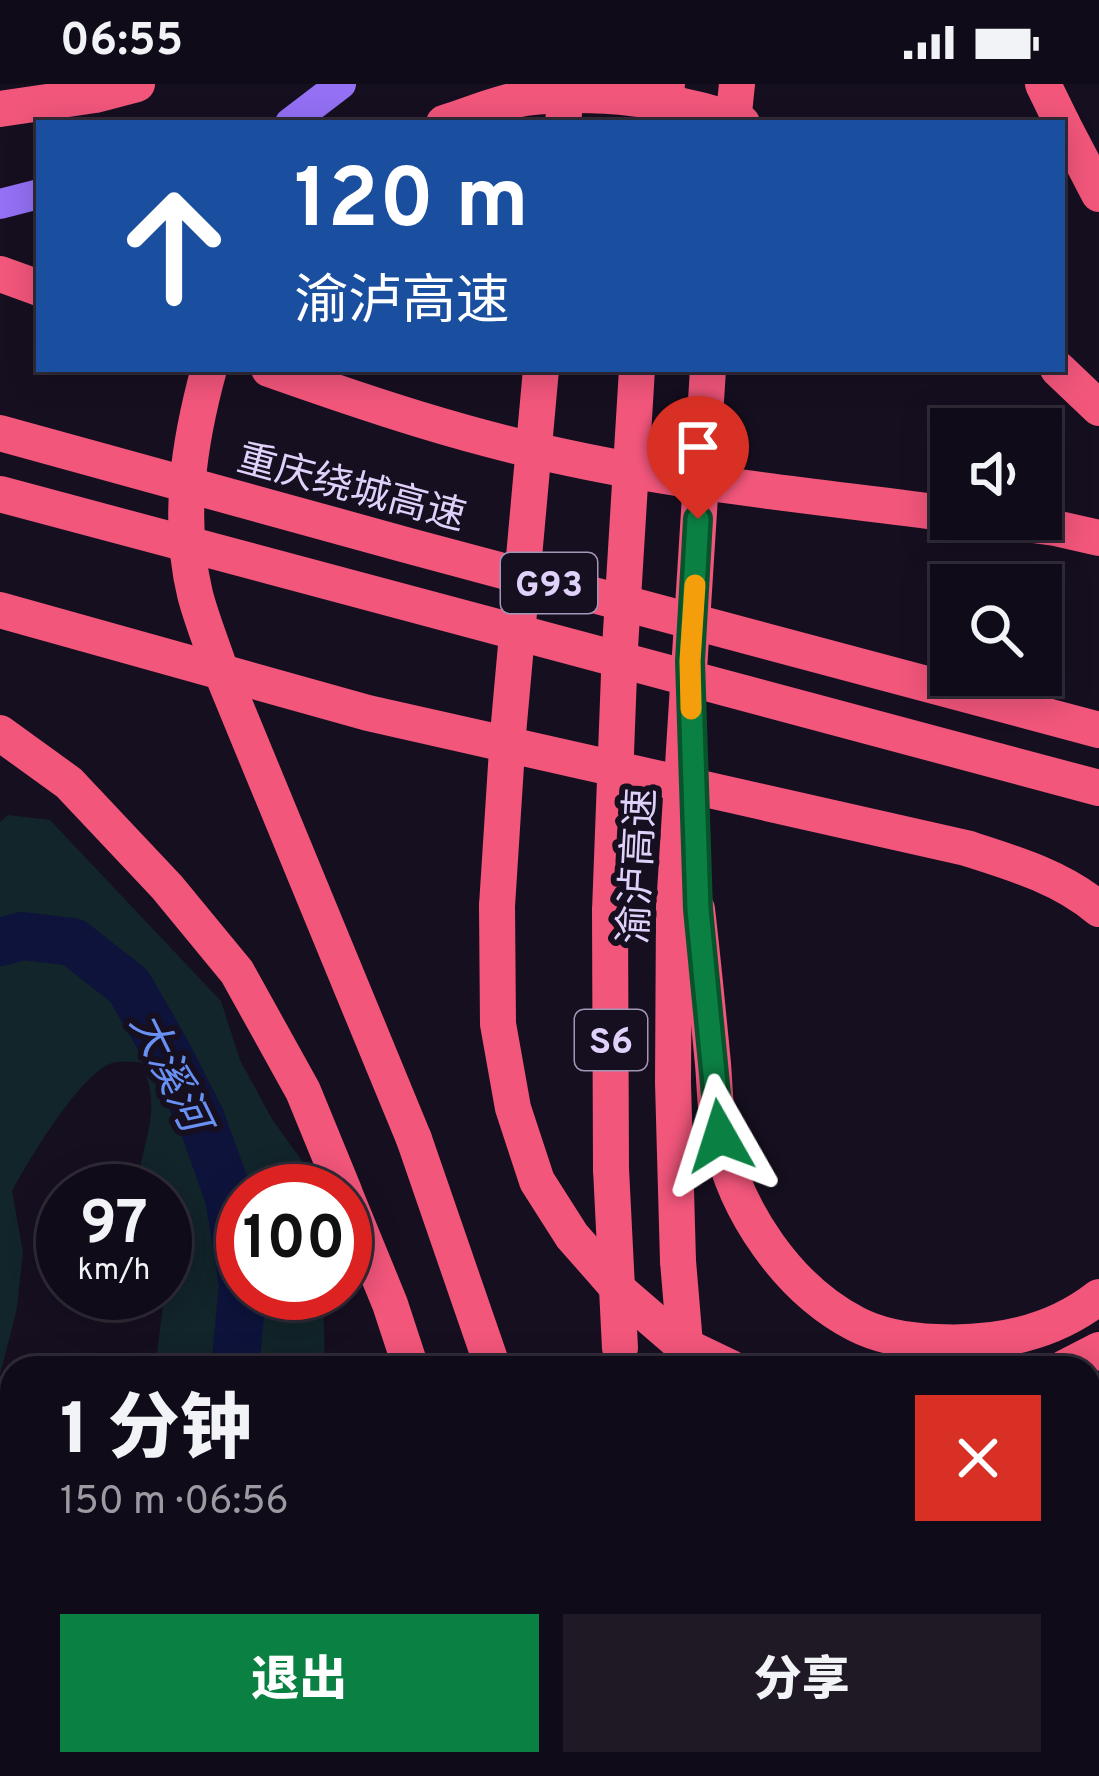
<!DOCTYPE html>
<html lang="zh">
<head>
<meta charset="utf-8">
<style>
	:root { --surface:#100b18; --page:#1e1925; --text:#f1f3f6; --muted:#9c9ba2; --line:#302b37; --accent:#0b8043 }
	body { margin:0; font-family:Overpass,"Noto Sans SC",sans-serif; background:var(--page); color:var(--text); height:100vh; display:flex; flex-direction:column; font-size:45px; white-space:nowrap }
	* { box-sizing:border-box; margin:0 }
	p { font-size:39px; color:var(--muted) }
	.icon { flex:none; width:66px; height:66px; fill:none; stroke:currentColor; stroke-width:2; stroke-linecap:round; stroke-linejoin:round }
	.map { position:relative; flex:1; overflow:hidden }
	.drawer { position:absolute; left:0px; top:1272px; width:1101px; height:420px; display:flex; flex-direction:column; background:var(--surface); border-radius:36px 36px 0 0; box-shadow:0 6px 30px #0003,0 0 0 3px var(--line) }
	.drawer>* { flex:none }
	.guide { position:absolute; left:36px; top:36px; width:1029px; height:252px; border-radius:0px; box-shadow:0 6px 30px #0003,0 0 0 3px var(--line); background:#1a4fa0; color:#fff; overflow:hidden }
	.tools { position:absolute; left:930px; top:324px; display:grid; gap:24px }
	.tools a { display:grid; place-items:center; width:132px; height:132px; border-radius:0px; background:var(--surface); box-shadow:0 6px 30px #0003,0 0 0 3px var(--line); font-size:60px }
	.speed { position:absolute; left:36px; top:1080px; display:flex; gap:24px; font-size:60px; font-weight:700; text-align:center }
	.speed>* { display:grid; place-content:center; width:156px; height:156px; border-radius:50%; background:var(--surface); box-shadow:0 6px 30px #0003,0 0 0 3px var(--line); line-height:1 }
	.speed small { font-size:30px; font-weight:400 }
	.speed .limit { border:18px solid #d22; background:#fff; color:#111 }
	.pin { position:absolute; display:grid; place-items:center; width:102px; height:102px; color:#fff; margin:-123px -51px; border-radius:50% 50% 50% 0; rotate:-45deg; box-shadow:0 0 12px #0007 }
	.pin .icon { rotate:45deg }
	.me { position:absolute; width:132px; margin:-66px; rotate:354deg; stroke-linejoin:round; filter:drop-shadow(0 0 9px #0008) }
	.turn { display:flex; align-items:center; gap:42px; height:252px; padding:0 60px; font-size:54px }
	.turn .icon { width:156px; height:156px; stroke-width:2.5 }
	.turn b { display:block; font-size:84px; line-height:102px }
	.round { display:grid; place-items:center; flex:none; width:126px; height:126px; border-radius:0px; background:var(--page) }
	.headline { display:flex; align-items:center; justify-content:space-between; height:204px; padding:0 60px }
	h1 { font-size:72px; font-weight:800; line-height:90px }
	.primary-button { display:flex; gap:24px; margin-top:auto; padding:24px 60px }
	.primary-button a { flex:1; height:138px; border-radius:0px; background:var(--accent); color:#fff; font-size:48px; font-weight:800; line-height:138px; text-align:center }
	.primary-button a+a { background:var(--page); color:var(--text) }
	.status { display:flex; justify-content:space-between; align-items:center; height:84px; padding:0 60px; background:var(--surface); direction:ltr }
	.status svg { height:33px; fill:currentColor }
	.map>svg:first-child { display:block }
</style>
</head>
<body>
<div class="status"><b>06:55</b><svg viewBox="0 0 49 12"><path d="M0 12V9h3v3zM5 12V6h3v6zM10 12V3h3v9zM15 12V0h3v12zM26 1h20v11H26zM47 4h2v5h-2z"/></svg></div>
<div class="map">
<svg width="1099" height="1692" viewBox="0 0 1099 1692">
	<rect width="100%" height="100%" fill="#160f20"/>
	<g fill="#12252a">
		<path d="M 8,731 L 50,736 L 221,917 L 240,976 L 272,1035 L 302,1077 L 314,1107 L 243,1107 L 243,1209 L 323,1209 L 325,1284 L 155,1284 L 163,1222 L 161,1209 L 165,1209 L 165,1107 L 136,1107 C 142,1055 164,1029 141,978 C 133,978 119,977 112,979 C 79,991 29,1076 12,1107 L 23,1168 L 17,1224 L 0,1291 L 0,738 Z"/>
		<path d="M 1089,1501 L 1099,1510 L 1099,1692 L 974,1692 L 980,1680 L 1089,1680 Z"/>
		<path d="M 12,1602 L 12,1680 L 247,1680 L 244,1692 L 0,1692 L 0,1612 Z"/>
	</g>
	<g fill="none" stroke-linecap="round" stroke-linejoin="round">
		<g stroke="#0d133b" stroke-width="48">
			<path d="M 0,858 L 22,852 L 73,858 L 129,902 L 168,970 L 201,1035 L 229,1113 L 243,1201 L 235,1284"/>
			<path d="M 1099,1626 L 1095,1639 L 1099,1674"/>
			<path d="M 126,1692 L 129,1680"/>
		</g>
		<g stroke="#9370f4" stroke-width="30">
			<path d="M 290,39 L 341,0"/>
			<path d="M 0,120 L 39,110"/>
		</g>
		<g stroke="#f2567b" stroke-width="36">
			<path d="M 1043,0 L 1062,39"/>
			<path d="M 0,25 L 95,11 L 137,0"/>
			<path d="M 444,39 C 470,31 499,18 526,14 C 592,6 679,15 742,39"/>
			<path d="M 1062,39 L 1099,110"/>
			<path d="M 0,190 L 39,204"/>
			<path d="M 269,285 C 368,320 466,353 569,374 C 694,401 824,413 951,430"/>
			<path d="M 1058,285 L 1099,324"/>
			<path d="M 0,349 L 406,461 L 1099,646"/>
			<path d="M 0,410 L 1099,704"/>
			<path d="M 990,435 L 1055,444 L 1099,454"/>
			<path d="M 0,526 L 368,629 L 966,764 C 1013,779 1061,793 1099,825"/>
			<path d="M 0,649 L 69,699 L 167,803 L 237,888 L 303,1007 L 344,1107"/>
			<path d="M 497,822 L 498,940 L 513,1024 L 537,1097 L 572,1152 L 623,1210 L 681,1260 L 731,1284"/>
			<path d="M 674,824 L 673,999 L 678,1177"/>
			<path d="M 697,825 C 703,877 708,928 713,980 C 715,1004 715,1029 720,1053 C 735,1127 788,1205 856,1240 C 879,1252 910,1257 936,1258 C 995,1261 1052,1250 1099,1213"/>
			<path d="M 610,827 L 611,1085"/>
			<path d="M 414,1055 L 493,1284"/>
			<path d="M 345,1110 L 390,1220 L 411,1284"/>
			<path d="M 1064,1284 L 1099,1266"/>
			<path d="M 1089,1386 L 1099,1377"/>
			<path d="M 1089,1476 L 1099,1463"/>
			<path d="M 542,1680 L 546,1692"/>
			<path d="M 571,1680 L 573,1692"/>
			<path d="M 663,1680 L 664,1692"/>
			<path d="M 726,1680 L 727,1692"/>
			<path d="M 899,1692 L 901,1680"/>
			<path d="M 938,1692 L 945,1680"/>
		</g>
		<g stroke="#f2567b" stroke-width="36">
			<path d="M 563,39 L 567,0"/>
			<path d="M 663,39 L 667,0"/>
			<path d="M 733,39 L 737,0"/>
			<path d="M 209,285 C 189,358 177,435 195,510 C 201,534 211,558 219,582 L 414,1055"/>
			<path d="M 497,822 L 508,650 L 541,285"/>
			<path d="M 674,824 L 708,285"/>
			<path d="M 610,827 L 620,564 L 637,285"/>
			<path d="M 611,1085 L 620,1264"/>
			<path d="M 678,1177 L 687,1284"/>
		</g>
	</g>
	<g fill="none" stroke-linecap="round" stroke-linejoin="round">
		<defs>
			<path id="route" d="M 698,435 L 690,577 L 698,825 L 720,1052"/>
		</defs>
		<use href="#route" stroke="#07532c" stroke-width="30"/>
		<use href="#route" stroke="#0b8043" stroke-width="21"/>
		<path stroke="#f59e0b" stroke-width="21" d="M 691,625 L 690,577 L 695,501"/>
	</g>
	<g text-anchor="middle" stroke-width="12" stroke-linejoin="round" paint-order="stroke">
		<g fill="#160f20" stroke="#a397b9" stroke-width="3">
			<rect x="501" y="469" width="96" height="60" rx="9"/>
			<rect x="575" y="926" width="72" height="60" rx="9"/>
		</g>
		<g font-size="36" font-weight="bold" fill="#e0d1fb">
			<text x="549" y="512">G93</text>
			<text x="611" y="969">S6</text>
		</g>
		<g font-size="39" fill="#e0d1fb" stroke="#160f20">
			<text transform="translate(352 402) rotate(15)" y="14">重庆绕城高速</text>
			<text transform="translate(636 782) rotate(-87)" y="14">渝泸高速</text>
		</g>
		<g font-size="42" font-style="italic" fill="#6891f3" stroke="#160f20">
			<text transform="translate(171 987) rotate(64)" y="15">大溪河</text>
		</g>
	</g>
</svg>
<div class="tools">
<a><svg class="icon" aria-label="sound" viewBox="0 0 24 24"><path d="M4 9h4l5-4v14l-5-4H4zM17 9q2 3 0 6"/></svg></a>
<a><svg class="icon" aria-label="search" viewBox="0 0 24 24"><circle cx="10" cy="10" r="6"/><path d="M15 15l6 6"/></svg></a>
</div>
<div class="speed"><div>97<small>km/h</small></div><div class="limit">100</div></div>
<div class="pin" style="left:698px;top:435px;background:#d93025"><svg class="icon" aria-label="arrive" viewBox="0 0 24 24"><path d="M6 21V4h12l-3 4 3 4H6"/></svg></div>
<svg class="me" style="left:720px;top:1052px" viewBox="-20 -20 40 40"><path d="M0-17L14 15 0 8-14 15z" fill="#0b8043" stroke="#fff" stroke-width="4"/></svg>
<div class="guide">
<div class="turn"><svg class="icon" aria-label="ahead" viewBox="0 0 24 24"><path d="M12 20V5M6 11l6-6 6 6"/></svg><div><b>120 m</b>渝泸高速</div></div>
</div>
<section class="drawer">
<div class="headline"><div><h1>1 分钟</h1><p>150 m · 06:56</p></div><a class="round" style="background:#d93025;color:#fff"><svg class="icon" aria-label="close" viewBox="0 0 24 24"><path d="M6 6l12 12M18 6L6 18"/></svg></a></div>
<div class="primary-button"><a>退出</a><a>分享</a></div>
</section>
</div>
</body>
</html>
